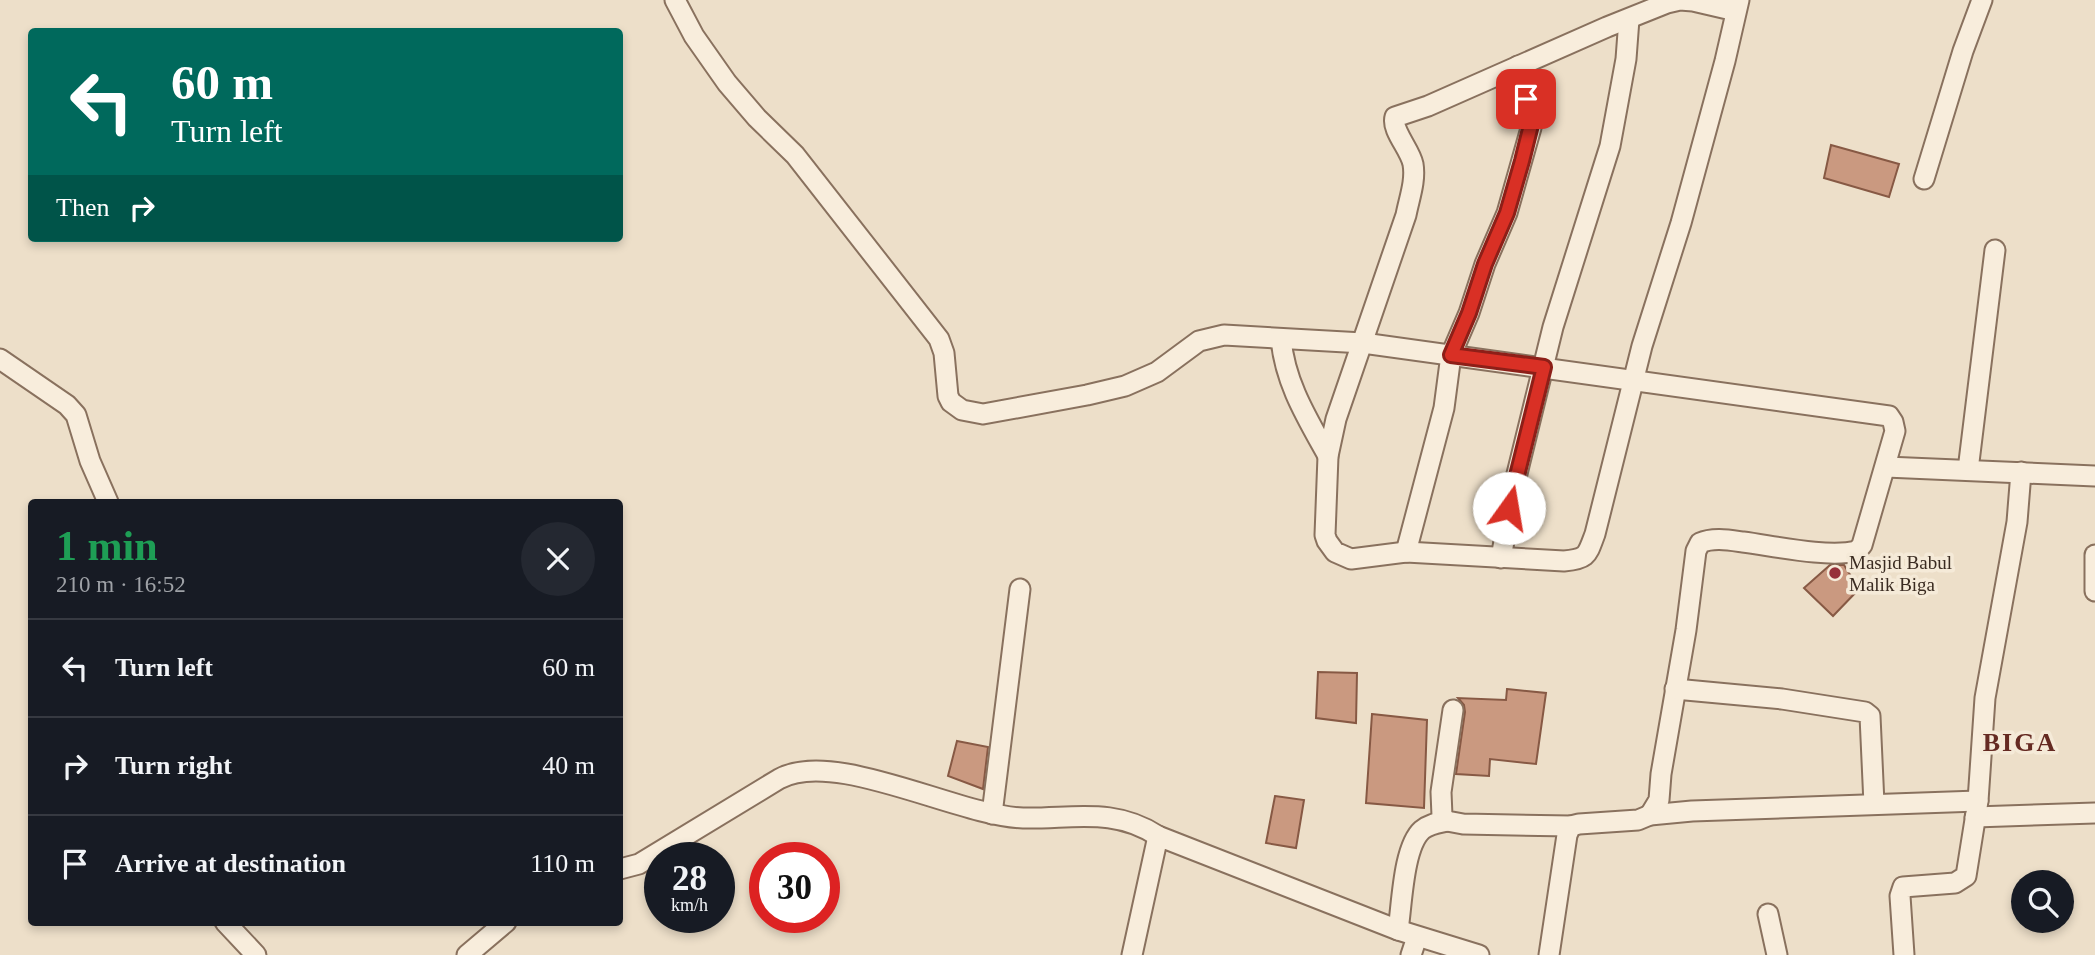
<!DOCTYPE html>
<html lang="en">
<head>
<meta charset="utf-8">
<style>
	:root { --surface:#171b24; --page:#242831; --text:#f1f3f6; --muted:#9ea1a6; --line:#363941 }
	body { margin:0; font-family:Georgia,serif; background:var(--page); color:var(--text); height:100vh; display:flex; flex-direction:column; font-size:26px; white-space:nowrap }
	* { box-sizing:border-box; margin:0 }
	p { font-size:23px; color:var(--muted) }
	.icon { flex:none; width:38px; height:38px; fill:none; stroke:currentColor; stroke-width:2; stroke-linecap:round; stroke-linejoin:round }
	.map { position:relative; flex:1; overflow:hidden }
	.details { position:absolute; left:28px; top:499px; width:595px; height:427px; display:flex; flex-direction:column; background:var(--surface); border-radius:7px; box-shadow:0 4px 10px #0003 }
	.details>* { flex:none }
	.banner { position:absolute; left:28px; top:28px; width:595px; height:214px; border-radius:7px; box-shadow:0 4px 10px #0003; background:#00695c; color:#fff; overflow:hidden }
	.fabs { position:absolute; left:2011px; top:870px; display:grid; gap:14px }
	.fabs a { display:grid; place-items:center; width:63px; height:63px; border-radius:50%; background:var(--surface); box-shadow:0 4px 10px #0003; font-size:35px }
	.speed { position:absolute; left:644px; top:842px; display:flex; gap:14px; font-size:35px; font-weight:700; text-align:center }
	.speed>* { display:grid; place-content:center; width:91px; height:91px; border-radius:50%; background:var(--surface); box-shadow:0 4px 10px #0003; line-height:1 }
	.speed small { font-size:18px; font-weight:400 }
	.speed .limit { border:10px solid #d22; background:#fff; color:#111 }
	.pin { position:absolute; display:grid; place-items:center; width:60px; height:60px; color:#fff; margin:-30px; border-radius:14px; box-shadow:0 4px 10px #0006 }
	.me { position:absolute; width:77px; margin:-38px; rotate:13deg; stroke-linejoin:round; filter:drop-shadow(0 0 5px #0008) }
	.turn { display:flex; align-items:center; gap:24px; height:147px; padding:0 28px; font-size:32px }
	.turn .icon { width:91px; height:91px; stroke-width:2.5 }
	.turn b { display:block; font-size:49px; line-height:60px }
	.then { display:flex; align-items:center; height:66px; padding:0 28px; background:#0003; gap:14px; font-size:26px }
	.round { display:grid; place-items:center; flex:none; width:74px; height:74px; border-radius:37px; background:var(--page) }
	.headline { display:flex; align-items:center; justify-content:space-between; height:119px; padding:0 28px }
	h1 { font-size:42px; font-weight:700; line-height:52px; color:#1e9e55 }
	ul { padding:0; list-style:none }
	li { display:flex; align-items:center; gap:21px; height:98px; padding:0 28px; border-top:2px solid var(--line) }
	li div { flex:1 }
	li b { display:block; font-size:26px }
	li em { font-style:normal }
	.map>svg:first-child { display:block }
</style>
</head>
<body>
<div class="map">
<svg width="2095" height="955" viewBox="0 0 2095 955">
	<rect width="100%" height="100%" fill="#eddfc9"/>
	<g fill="#ca9980" stroke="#875944" stroke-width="2">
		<path d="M 1831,145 L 1899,164 L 1889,197 L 1824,178 Z"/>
		<path d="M 1830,565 L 1844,565 L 1859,589 L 1833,616 L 1804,588 Z"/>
		<path d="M 1318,672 L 1357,673 L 1356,723 L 1316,718 Z"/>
		<path d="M 1507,689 L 1546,693 L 1536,764 L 1490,759 L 1489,776 L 1456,774 L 1465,712 L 1464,705 L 1458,698 L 1506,700 Z"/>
		<path d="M 1372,714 L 1427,720 L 1424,808 L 1366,803 Z"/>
		<path d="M 957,741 L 988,747 L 983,789 L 948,776 Z"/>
		<path d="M 1275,796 L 1304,800 L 1296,848 L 1266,843 Z"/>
	</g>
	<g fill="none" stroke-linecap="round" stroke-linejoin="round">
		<defs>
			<g id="minor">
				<path d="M 675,0 L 694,36 L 727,83 L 757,118 L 795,155 L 939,339 L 944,353 L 948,396 L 951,402 L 962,410 L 983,414 L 1087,395 L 1125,386 L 1157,372 L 1199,341 L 1224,335 L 1363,343 L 1889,416 L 1893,422 L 1895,431 L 1862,545 L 1857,551 C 1827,558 1774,546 1743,542 C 1729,540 1713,537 1700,543 L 1696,551 L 1686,630 L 1661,774 L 1659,800 L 1650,815"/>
				<path d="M 1736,11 L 1693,1 L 1680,0 L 1667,3 L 1607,27 L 1428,106 L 1395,117 C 1391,130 1410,149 1413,164 C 1416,181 1409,199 1406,215 L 1336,419 L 1328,456 L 1325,535 L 1327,541 L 1335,552 L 1351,559 L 1406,552 L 1564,561 C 1588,559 1587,555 1595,534 L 1642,346 L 1681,223 L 1725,61 L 1739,0"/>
				<path d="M 1924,179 L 1963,51 L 1982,0"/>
				<path d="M 1281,339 C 1285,383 1307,418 1328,456"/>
				<path d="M 0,359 L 67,405 L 76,415 L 90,461 L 108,502"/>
				<path d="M 1886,467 L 2095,476"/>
				<path d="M 1968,470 L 1995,250"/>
				<path d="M 1406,552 L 1444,408 L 1451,355 L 1469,313 L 1485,264 L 1507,213 L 1531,128 L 1530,109 L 1518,66"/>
				<path d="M 2095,555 L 2095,591"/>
				<path d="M 1501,558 L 1514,486 L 1553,327 L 1610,146 L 1626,59 L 1629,19"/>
				<path d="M 1675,689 L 1782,699 L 1865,712 L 1870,716 L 1874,804"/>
				<path d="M 1453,710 L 1441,792 L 1442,816 L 1447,821 L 1463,824 L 1571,826"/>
				<path d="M 992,814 L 1020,589"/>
				<path d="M 1975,817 L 2095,813"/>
				<path d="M 620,869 L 639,864 L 779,779 C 834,748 958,816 1023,818 C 1073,819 1114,807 1158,836"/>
				<path d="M 1768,914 L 1777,955"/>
				<path d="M 225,922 L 256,955"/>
				<path d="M 1398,930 C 1402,905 1403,847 1422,830 C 1429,824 1438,823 1447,821"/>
				<path d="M 467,955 L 506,922"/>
				<path d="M 1132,955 L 1158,836 L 1398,930 L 1479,955"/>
				<path d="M 1411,955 L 1417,937"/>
				<path d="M 1549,955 L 1567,835 L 1571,826 L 1579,824 L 1638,820 L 1650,815 L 1692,811 L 1978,801"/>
				<path d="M 1904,955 L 1900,896 L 1903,887 L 1955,883 L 1966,876 L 1978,801 L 1985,698 L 2017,522 L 2021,472"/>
			</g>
		</defs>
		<use href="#minor" stroke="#89715e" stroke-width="23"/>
		<use href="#minor" stroke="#f8eddc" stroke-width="19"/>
	</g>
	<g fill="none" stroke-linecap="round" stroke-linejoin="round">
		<defs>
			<path id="route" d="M 1509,508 L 1544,367 L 1451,355 L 1469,313 L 1485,264 L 1507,213 L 1522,161 L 1532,121 L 1526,99"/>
		</defs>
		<use href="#route" stroke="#8d1f18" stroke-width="18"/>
		<use href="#route" stroke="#d93025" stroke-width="12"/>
	</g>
	<circle fill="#963039" stroke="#f5ead8" stroke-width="2.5" cx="1835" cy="573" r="7"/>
	<g text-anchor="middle" stroke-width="7" stroke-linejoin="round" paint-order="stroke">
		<g font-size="19" fill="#3a2b21" stroke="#f5ead8" text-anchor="start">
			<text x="1849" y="569">Masjid Babul<tspan x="1849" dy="22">Malik Biga</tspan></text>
		</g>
		<g font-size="26" font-weight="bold" letter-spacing="2" fill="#652a22" stroke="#f5ead8">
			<text x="2020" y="751">BIGA</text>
		</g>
	</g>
</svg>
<div class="fabs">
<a><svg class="icon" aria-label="search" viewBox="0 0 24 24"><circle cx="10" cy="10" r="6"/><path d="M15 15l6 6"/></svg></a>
</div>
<div class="speed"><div>28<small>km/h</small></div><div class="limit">30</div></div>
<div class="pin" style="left:1526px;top:99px;background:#d93025"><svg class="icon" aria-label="arrive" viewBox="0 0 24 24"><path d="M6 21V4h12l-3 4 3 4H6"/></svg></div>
<svg class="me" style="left:1509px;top:508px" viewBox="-20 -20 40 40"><circle r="19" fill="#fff"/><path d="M0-13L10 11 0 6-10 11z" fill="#d93025"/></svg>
<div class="banner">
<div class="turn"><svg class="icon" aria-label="left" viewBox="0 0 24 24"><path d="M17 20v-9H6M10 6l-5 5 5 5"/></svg><div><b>60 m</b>Turn left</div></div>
<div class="then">Then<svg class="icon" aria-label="right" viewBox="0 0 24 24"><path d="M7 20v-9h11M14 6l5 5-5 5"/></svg></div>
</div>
<section class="details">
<div class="headline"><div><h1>1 min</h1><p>210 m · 16:52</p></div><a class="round"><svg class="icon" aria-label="close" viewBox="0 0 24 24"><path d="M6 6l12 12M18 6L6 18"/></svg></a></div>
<ul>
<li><svg class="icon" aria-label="left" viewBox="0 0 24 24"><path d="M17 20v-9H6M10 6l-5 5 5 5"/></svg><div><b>Turn left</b></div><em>60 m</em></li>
<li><svg class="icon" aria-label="right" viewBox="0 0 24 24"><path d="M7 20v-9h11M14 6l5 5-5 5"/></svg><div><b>Turn right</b></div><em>40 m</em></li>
<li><svg class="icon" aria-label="arrive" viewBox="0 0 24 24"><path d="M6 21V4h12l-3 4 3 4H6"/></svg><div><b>Arrive at destination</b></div><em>110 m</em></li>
</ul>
</section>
</div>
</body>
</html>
